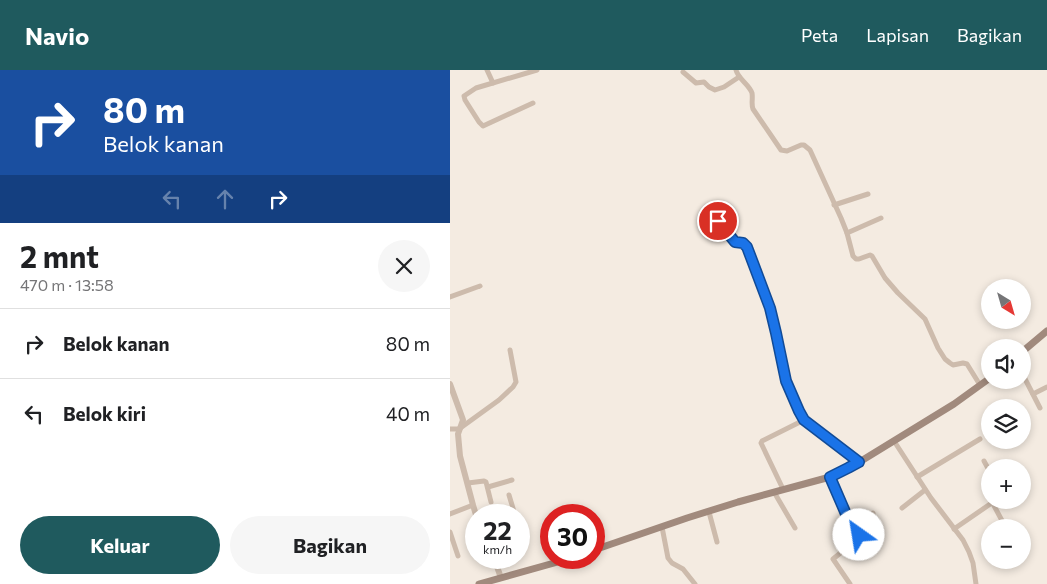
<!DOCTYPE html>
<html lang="id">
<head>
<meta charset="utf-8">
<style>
	:root { --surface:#fff; --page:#f6f6f6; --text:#202124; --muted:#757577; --line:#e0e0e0; --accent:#1f5a5e }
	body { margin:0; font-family:Commissioner,sans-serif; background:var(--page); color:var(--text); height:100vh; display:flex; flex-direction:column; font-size:19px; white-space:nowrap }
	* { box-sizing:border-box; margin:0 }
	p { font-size:16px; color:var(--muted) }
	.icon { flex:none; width:28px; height:28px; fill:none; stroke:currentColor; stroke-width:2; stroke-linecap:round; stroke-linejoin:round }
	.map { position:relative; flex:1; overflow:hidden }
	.drawer { display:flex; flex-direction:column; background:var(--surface); width:450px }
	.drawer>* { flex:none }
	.hud { background:#1a4fa0; color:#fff; overflow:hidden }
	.needle { width:32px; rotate:143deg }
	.tools { position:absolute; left:531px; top:209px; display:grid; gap:10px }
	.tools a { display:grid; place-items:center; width:50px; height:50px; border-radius:50%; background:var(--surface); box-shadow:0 2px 8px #0003; font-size:25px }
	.speed { position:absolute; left:15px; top:434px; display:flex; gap:10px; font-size:25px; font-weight:700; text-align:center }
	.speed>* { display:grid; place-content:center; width:65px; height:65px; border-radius:50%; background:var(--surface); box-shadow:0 2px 8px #0003; line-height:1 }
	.speed small { font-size:12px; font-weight:400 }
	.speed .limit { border:8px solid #d22; background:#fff; color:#111 }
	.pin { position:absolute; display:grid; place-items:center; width:42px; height:42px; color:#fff; margin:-21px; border:2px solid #fff; border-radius:50%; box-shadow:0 1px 5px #0007 }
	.me { position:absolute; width:55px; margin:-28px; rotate:328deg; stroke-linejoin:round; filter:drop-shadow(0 0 4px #0008) }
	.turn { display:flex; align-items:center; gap:18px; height:105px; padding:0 20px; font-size:22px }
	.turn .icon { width:65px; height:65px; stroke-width:2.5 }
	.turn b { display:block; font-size:35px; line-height:42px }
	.lanes { display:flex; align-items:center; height:48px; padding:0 20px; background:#0003; justify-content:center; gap:25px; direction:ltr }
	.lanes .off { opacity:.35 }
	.round { display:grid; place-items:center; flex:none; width:52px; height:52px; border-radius:26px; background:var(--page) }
	.overview { display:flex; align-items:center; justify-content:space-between; height:85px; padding:0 20px }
	h1 { font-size:30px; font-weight:700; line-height:38px }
	.action { display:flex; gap:10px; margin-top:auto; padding:10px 20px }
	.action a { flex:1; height:58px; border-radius:30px; background:var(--accent); color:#fff; font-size:20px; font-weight:700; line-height:58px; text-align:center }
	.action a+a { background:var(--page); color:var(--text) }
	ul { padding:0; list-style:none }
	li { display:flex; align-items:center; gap:15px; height:70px; padding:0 20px; border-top:1px solid var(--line) }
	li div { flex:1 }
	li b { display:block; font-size:19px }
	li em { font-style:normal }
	header { display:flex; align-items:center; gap:30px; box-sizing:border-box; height:70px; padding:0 25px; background:var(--accent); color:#fff }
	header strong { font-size:24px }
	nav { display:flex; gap:28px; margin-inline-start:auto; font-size:18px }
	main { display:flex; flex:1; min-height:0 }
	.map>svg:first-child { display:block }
</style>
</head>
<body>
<header>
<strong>Navio</strong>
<nav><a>Peta</a><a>Lapisan</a><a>Bagikan</a></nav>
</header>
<main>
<section class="drawer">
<div class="hud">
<div class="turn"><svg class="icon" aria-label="right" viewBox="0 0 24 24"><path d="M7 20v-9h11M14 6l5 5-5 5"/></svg><div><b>80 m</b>Belok kanan</div></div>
<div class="lanes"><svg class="icon off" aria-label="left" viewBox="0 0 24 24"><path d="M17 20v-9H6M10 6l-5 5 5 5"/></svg><svg class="icon off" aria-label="ahead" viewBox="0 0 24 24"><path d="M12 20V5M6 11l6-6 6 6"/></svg><svg class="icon" aria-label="right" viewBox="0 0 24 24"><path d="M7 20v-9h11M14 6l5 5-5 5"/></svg></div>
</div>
<div class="overview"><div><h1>2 mnt</h1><p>470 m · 13:58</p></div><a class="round"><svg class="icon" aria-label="close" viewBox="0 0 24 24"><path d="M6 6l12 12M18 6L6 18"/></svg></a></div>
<ul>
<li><svg class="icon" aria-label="right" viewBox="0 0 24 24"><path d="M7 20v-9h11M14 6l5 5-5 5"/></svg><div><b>Belok kanan</b></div><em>80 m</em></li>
<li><svg class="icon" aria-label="left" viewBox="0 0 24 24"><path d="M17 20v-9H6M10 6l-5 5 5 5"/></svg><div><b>Belok kiri</b></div><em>40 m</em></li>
</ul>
<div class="action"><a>Keluar</a><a>Bagikan</a></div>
</section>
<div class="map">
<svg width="597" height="514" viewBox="0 0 597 514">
	<rect width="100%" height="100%" fill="#f4ebe1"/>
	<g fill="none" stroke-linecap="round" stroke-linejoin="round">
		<g stroke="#cdbbac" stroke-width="5">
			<path d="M 37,0 L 43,13"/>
			<path d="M 286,0 C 288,9 299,14 302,23 C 303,29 301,34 303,39 L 331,80 L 337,81 L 351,75 L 354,75 L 360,80 L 391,148 L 397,163 L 403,186 L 406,189 L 409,189 L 420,185 L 422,186 L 435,208 L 448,223 L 475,249 L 488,278 L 495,289 L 500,293 L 503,295 L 513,293 L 517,294 L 530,315"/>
			<path d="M 233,2 L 246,13 L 254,12 L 259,17 L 265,20 L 274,17 L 289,7"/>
			<path d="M 83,33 L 33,56 L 29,52 L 15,30 L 14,26 L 26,18 L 87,0"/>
			<path d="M 384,135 L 418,124"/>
			<path d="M 267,151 L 285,172 L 289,173 L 293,173 L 297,177 L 320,238 L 326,263 L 336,311 L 349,341 L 354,350 L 409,392"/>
			<path d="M 397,163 L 431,148"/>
			<path d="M 0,227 L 30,216"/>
			<path d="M 572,303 L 590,338"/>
			<path d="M 583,324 L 597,317"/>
			<path d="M 0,359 L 9,359 L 49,330 L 63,317 L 66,312 L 60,280"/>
			<path d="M 444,371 L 481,428 L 513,470 L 519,482 L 523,493 L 526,514"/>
			<path d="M 534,391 L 540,402"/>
			<path d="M 380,407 L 396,444 L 409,465 L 409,468 L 383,489 L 400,514"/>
			<path d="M 467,407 L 530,369"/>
			<path d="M 18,413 L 34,411 L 36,412 L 41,432"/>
			<path d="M 38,417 L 62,410"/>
			<path d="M 333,419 L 311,373 L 312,371 L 354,350"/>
			<path d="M 324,422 L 345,458"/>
			<path d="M 59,425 L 65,445"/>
			<path d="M 542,432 L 556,458"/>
			<path d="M 452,438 L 475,420"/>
			<path d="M 259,442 L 267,472"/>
			<path d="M 0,444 L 23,435"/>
			<path d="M 402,453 L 423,443"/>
			<path d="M 212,457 L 218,488 L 222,493 L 233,499 L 245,514"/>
			<path d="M 504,459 L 546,430"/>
			<path d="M 0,462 L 8,486"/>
		</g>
		<g stroke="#cdbbac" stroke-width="6">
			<path d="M 0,314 L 12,347 L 13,350 L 8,364 L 10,386 L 23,435 L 26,445"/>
			<path d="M 44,488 L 51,508"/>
		</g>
		<g stroke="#a18a7d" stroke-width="7">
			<path d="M 572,282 L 597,261"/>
			<path d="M 144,480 L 237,448 L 288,432 L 380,407 L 398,399 L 504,334 L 540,308"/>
			<path d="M 29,514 L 122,488"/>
		</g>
	</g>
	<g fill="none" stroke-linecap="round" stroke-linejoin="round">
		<defs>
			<path id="route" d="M 268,151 L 285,172 L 293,173 L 297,177 L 320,238 L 326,263 L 336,311 L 349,341 L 354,350 L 409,392 L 398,398 L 380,407 L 396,444 L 409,465"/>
		</defs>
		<use href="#route" stroke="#114b97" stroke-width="12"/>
		<use href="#route" stroke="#1a73e8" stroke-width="9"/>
	</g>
</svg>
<div class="tools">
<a><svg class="needle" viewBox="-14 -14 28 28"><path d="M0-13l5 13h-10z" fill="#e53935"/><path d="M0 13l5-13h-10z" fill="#757577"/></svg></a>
<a><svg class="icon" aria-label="sound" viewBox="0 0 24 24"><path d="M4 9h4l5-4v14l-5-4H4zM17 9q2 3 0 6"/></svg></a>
<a><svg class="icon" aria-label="layers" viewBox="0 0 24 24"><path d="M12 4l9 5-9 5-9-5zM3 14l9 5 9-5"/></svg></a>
<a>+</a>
<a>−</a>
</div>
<div class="speed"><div>22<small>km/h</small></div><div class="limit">30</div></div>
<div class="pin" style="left:268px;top:151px;background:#d93025"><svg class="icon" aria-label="arrive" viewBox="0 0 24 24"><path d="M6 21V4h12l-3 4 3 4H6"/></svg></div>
<svg class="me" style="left:409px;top:465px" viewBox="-20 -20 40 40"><circle r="19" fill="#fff"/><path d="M0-13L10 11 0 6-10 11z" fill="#1a73e8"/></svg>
</div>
</main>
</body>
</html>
